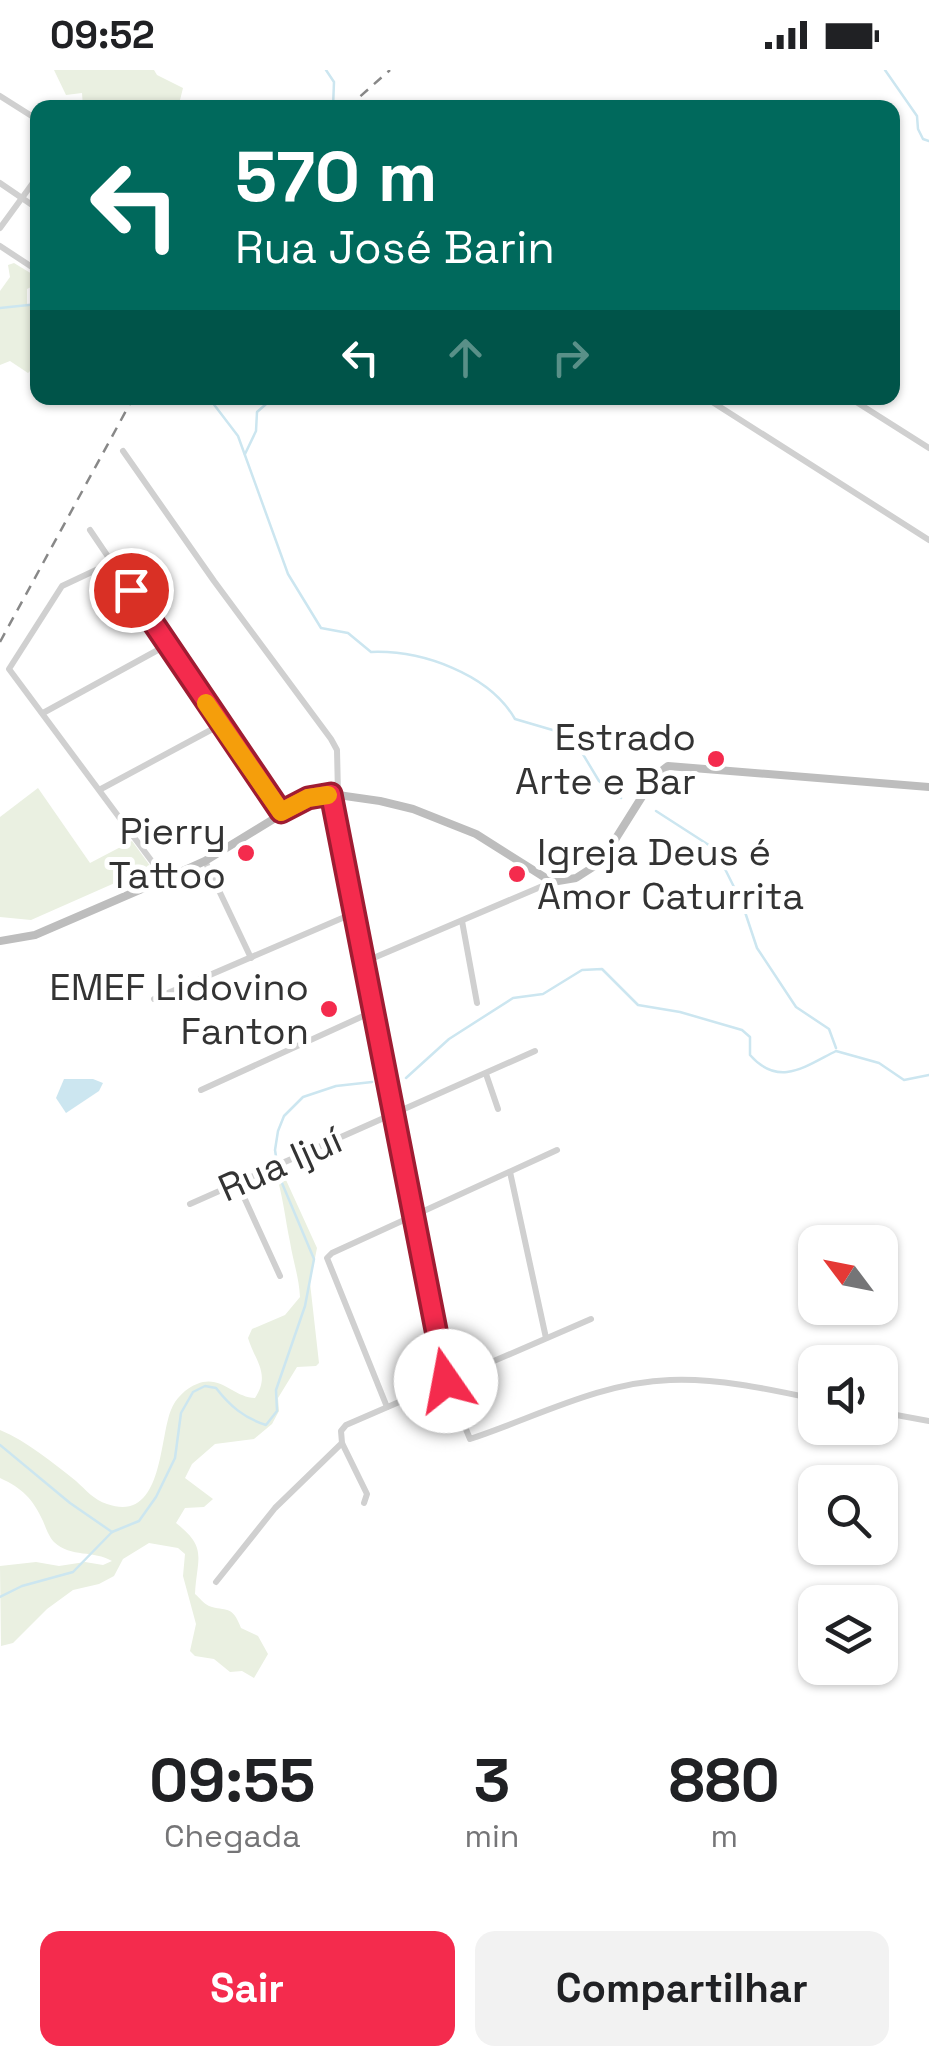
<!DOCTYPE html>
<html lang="pt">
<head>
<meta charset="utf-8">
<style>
	:root { --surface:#fff; --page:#f2f2f2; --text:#202124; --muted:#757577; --accent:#f42b4d }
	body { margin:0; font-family:"Space Grotesk",sans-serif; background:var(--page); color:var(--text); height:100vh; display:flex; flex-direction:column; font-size:38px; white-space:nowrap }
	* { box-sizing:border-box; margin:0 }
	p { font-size:32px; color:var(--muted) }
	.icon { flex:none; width:55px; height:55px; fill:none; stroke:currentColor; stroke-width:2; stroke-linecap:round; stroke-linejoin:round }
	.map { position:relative; height:1646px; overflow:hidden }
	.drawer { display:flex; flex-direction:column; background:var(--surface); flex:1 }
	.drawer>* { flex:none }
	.hud { position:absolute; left:30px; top:30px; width:870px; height:305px; border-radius:20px; box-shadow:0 2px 8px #0004; background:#00695c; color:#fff; overflow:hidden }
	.needle { width:65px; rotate:302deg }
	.controls { position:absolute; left:798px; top:1155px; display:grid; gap:20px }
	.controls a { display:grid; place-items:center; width:100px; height:100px; border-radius:20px; background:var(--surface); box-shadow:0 2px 8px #0004; font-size:50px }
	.pin { position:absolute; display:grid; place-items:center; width:85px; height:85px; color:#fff; margin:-42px; border:5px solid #fff; border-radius:50%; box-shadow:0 2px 10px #0007 }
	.me { position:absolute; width:110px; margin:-55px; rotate:348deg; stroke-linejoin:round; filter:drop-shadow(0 0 8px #0008) }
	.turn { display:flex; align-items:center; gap:35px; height:210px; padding:0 40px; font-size:45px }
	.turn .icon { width:130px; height:130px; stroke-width:2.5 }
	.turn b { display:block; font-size:70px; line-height:85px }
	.lanes { display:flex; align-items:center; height:95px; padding:0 40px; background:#0003; justify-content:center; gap:50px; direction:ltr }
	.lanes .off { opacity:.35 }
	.eta { display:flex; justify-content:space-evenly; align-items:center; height:170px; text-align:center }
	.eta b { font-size:60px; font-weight:700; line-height:70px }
	.primary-button { display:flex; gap:20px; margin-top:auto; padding:20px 40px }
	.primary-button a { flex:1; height:115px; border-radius:20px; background:var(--accent); color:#fff; font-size:40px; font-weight:700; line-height:115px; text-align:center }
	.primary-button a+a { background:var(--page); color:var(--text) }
	.status { display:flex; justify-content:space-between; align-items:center; height:70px; padding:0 50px; background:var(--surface); direction:ltr }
	.status svg { height:28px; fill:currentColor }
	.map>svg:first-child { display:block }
</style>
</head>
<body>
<div class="status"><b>09:52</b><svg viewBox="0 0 49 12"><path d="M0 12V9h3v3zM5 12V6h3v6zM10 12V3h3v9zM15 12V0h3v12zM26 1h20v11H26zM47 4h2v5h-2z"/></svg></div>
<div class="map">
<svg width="929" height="1646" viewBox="0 0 929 1646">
	<rect width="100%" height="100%" fill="#fff"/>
	<g fill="#eaf0e1">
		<path d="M 54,0 L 154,0 L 157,5 L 183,18 L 180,30 L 193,34 L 191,38 L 83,37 L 82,23 L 66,25 Z"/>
		<path d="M 14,193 L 37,207 L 37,214 L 27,219 L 27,235 L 38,238 L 35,264 L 37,294 L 28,303 L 10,291 L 0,295 L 0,221 L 10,207 L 8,195 Z"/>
		<path d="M 38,718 L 90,793 L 132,771 L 151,797 L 31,850 L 0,847 L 0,747 Z"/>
		<path d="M 281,1099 L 317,1178 L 310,1213 L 319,1293 L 316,1296 L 297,1297 L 278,1328 L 279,1341 L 272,1354 L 254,1369 L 215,1374 L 192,1394 L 185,1408 L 213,1429 L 204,1437 L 185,1438 L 176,1453 C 208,1478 197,1487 195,1524 C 200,1528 203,1533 209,1536 C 226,1542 232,1534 241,1558 L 258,1566 L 268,1584 L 254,1608 L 242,1601 L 230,1602 L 214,1589 L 195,1586 L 190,1581 L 196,1554 L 183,1506 L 185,1484 L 178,1478 L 149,1473 L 123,1489 L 114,1506 L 99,1514 L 73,1520 L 47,1539 L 13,1573 L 1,1576 L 0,1496 L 36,1492 L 59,1496 L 85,1492 L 103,1495 L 112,1491 C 94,1480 71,1488 54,1472 C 49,1467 46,1458 43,1451 C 33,1429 22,1418 0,1408 L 0,1360 C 28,1372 52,1392 76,1411 C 86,1420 94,1430 107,1434 C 163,1454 159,1369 171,1340 C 175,1329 186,1318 197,1314 C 221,1304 234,1328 255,1328 C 271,1304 255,1291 248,1268 L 252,1259 L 285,1245 L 300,1227 C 299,1207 293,1191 290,1172 C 285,1148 283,1125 275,1101 Z"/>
	</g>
	<path fill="#cce6f0" d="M 64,1009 L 93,1009 L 103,1013 L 99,1021 L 66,1043 L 56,1028 Z"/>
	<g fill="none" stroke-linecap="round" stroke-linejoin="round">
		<g stroke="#cce6f0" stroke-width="2.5">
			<path d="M 326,0 L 334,12 L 333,38"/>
			<path d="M 885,0 L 917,46 L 918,59 L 923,69 L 929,71"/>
			<path d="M 0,238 L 38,234"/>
			<path d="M 209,328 L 238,366 L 288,504 L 321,558 L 348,563 L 371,582 C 422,580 489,604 515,649 L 556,661 L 578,676 L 599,711 L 621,728"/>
			<path d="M 245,384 L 256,361 L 257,342 L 273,328"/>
			<path d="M 656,741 L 715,779 L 742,833 L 757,878 L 796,937 L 829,959 L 836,978"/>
			<path d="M 406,1008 L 449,969 L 513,928 L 543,924 L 582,900 L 602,899 L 638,935 L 680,942 L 742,960 L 750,967 L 750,985 C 779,1018 806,996 836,981 L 879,993 L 904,1010 L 929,1005"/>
			<path d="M 0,1375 L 70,1433 L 112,1462"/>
			<path d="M 0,1527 L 22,1516 L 73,1502 L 112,1462 L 139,1451 L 156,1427 L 175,1388 L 181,1343 L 193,1322 L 205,1316 L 216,1318 C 230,1336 244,1348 266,1355 L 277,1341 L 276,1320 L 305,1236 L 314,1189 L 279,1106 L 275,1080 L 278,1061 L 284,1046 L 303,1027 L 336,1016 L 372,1012"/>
		</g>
		<g stroke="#d0d0d0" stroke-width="6">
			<path d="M 0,26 L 38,50"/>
			<path d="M 0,113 L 38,139"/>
			<path d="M 0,158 L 38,106"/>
			<path d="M 0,176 L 38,201"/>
			<path d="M 706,328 L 929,470"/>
			<path d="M 850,328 L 929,378"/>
			<path d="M 123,381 L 214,511 L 331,669 L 337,680 L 338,724"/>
			<path d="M 90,460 L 281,742"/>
			<path d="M 113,492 L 62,516 L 9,599 L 165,809"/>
			<path d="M 43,643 L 167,575"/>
			<path d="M 101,719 L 220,655"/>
			<path d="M 331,724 L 446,1311 L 470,1369 C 534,1348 601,1312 670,1310 C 718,1308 768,1319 815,1329"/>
			<path d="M 205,791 L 251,888"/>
			<path d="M 462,851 L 477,933"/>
			<path d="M 364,892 L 552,812"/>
			<path d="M 154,929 L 354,843"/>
			<path d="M 486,1004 L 498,1039"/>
			<path d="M 201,1020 L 372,942"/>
			<path d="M 510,1102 L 546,1268"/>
			<path d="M 237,1112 L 280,1206"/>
			<path d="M 190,1134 L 535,981"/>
			<path d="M 387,1337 L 327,1188 L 332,1183 L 557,1080"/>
			<path d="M 880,1342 L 929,1351"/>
			<path d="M 364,1433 L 367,1424 L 342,1373 L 341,1361 L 346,1355 L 591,1249"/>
			<path d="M 216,1512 L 275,1438 L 342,1373"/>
		</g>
		<path stroke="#bdbdbd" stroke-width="8" d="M 0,871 L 35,865 L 165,809 L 205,791 L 308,728 L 331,724 L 380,731 L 413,739 L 476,764 L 552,812 L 576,808 L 601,792 L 655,706 L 668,696 L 929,717"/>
		<g stroke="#888" stroke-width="2.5" stroke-dasharray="10 8" stroke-linecap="butt">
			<path d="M 347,38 L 390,0"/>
			<path d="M 0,572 L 133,328"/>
		</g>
	</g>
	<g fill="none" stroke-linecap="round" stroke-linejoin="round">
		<defs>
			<path id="route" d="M 131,520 L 281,742 L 308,728 L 331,724 L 446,1311"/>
		</defs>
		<use href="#route" stroke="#9f1c32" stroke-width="25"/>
		<use href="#route" stroke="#f42b4d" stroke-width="18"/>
		<path stroke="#f59e0b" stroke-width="18" d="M 206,633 L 281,742 L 308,728 L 328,725"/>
	</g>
	<g fill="#f42b4d" stroke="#fff" stroke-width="4">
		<circle cx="716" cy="689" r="10"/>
		<circle cx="246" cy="783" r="10"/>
		<circle cx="517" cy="804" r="10"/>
		<circle cx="329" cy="939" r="10"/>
	</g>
	<g text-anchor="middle" stroke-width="10" stroke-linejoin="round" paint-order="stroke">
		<g font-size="38" fill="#333" stroke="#fff" text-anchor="end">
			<text x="696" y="680">Estrado<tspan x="696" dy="44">Arte e Bar</tspan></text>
			<text x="226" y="774">Pierry<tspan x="226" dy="44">Tattoo</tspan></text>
			<text x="537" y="795" text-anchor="start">Igreja Deus é<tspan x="537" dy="44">Amor Caturrita</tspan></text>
			<text x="309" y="930">EMEF Lidovino<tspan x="309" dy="44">Fanton</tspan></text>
		</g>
		<g font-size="38" fill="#333" stroke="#fff">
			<text transform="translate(280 1094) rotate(-24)" y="13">Rua Ijuí</text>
		</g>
	</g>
</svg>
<div class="controls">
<a><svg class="needle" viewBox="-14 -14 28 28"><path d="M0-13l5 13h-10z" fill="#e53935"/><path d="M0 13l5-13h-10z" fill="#757577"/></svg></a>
<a><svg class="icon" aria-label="sound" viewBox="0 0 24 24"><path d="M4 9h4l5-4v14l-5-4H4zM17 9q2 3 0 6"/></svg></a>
<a><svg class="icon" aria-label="search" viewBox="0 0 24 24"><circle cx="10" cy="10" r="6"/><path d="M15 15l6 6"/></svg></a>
<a><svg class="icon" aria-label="layers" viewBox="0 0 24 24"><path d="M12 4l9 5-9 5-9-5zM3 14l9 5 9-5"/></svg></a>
</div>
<div class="pin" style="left:131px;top:520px;background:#d93025"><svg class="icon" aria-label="arrive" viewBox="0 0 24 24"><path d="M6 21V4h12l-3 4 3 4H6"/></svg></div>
<svg class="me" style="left:446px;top:1311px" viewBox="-20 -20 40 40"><circle r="19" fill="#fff"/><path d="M0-13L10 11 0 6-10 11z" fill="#f42b4d"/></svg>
<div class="hud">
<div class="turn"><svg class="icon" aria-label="left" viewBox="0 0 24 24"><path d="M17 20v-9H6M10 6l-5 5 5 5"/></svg><div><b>570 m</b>Rua José Barin</div></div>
<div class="lanes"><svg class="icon" aria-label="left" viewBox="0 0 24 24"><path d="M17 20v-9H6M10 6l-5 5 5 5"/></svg><svg class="icon off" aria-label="ahead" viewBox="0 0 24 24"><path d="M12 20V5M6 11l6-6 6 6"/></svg><svg class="icon off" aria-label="right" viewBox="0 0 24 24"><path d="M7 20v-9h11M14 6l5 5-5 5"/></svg></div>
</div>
</div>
<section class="drawer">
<div class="eta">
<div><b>09:55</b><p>Chegada</p></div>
<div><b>3</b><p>min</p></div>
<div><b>880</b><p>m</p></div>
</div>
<div class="primary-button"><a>Sair</a><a>Compartilhar</a></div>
</section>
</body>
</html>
